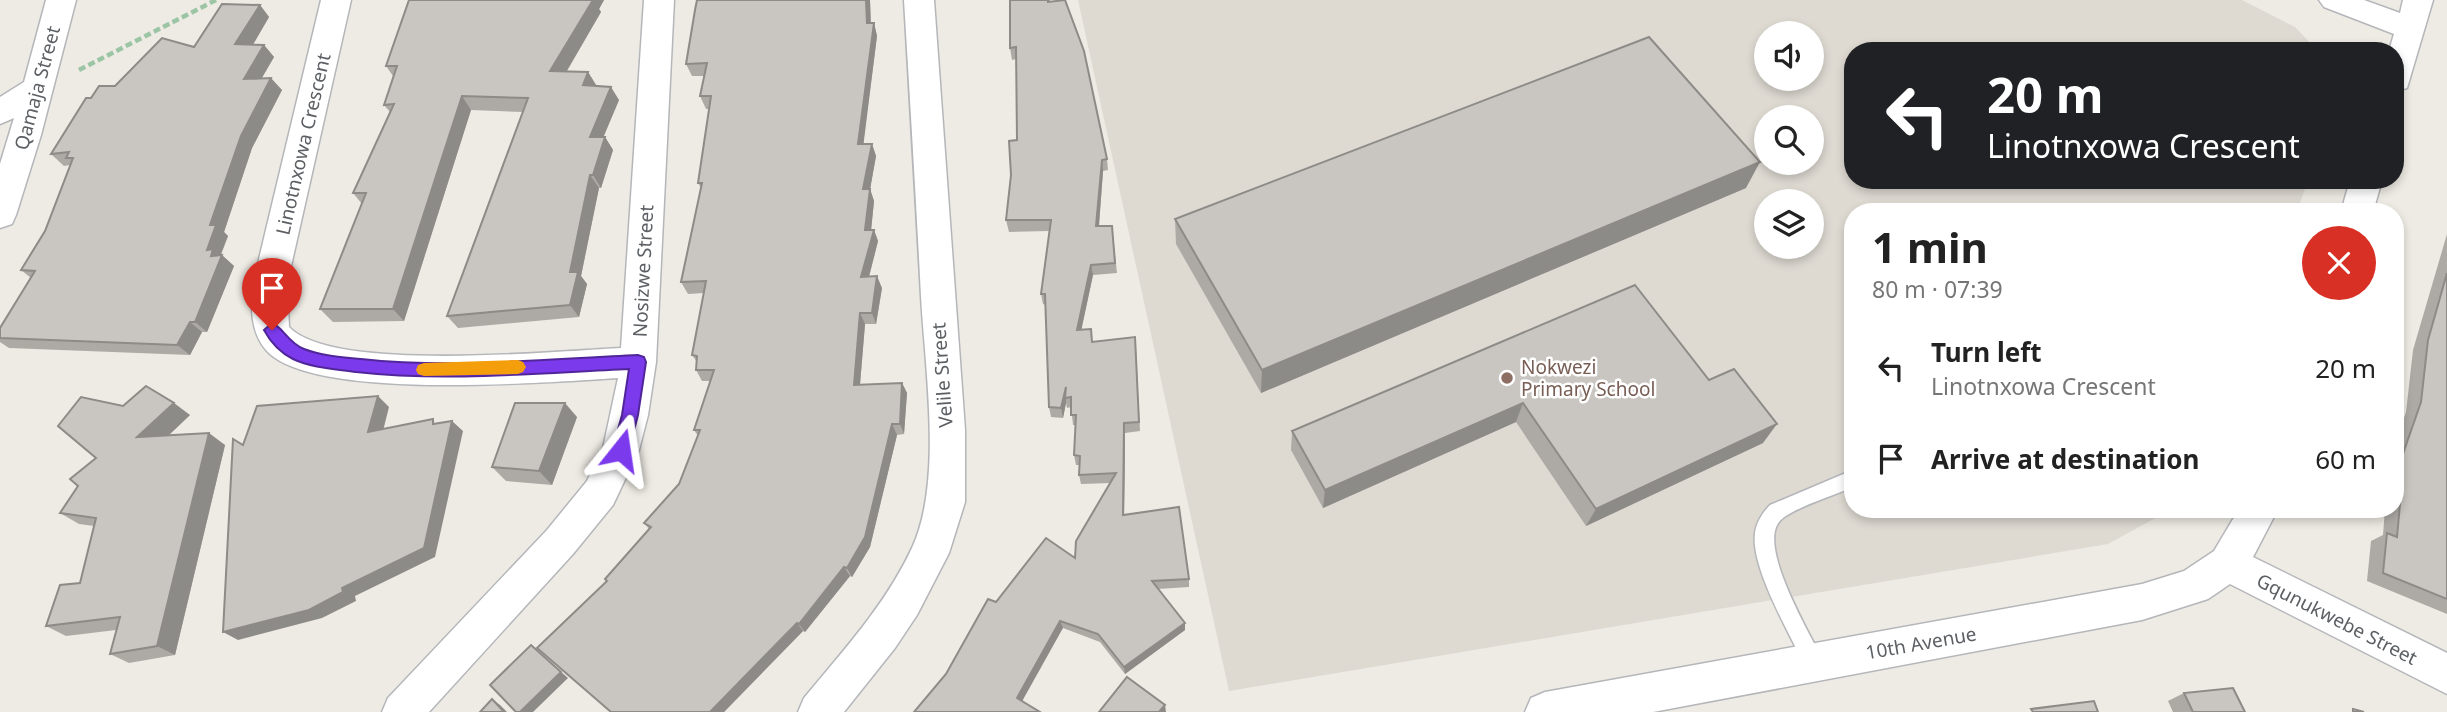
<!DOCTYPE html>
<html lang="en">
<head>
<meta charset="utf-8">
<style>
	:root { --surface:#fff; --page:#f2f2f2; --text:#222; --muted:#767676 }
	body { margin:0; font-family:"Noto Sans",sans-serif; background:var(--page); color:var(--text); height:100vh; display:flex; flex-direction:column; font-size:26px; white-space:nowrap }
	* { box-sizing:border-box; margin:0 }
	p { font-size:23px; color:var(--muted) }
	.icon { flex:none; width:38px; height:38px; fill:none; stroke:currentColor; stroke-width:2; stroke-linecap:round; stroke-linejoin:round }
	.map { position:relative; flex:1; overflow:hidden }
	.details { position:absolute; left:1844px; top:203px; width:560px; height:315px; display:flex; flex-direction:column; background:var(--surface); border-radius:28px; box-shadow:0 4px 10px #0003 }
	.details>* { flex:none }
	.banner { position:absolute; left:1844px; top:42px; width:560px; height:147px; border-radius:28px; box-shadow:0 4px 10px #0003; background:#202124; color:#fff; overflow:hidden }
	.buttons { position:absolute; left:1754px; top:21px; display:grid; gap:14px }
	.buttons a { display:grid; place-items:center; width:70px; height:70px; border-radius:50%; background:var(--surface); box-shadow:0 4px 10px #0003; font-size:35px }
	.pin { position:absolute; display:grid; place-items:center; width:60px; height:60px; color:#fff; margin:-72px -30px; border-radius:50% 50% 50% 0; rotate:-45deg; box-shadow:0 0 7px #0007 }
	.pin .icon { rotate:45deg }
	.me { position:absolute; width:77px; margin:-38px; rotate:15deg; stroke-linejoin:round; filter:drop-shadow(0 0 5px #0008) }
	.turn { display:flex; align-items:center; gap:24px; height:147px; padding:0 28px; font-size:32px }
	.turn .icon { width:91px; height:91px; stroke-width:2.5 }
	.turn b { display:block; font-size:49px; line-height:60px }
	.round { display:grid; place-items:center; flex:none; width:74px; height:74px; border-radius:37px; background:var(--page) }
	.head { display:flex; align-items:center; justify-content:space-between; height:119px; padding:0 28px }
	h1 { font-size:42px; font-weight:700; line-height:52px }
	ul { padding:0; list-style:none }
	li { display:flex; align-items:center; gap:21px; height:91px; padding:0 28px }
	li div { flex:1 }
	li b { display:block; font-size:26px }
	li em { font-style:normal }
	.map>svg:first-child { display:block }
</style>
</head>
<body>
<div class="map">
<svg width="2447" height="712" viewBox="0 0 2447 712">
	<rect width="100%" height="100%" fill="#eeebe4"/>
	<path fill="#dedad2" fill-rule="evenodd" d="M 1078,0 L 2242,0 L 2295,27 L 2318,51 L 1853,51 L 1853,180 L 2308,180 L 2297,212 L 1853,212 L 1853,509 L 2172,509 L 2108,544 L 1229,691 ZM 1766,33 L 1811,33 L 1811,79 L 1766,79 ZM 1766,117 L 1811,117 L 1811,163 L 1766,163 ZM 1766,201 L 1811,201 L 1811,247 L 1766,247 Z"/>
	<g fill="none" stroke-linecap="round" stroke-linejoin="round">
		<defs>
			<path id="service" d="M 1853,470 L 1853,487 C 1833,496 1801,505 1783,518 C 1752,540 1812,636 1824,663 L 1821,670 L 1814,673 L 1807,670 C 1792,638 1750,567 1755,533 C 1756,523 1763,512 1770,505 Z"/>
			<g id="minor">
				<path d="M 46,0 L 76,0 L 41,135 L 16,215 L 12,224 L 0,228 L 0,164 L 14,118 L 0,124 L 0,97 L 24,82 Z"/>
				<path d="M 321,0 L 351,0 L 287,284 L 289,327 C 332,373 556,351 621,348 L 644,0 L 674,0 L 656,362 L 648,415 L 639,450 L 613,505 L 573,554 L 429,712 L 382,712 L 388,698 L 547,530 L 587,481 L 603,448 L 618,378 C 550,382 311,402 266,350 C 250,331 251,307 253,284 Z"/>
				<path d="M 904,0 L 934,0 L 965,430 L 965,502 L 949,553 L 917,615 L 895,648 L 844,712 L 798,712 L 804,698 C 843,651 886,604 912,548 C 943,481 925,370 921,296 C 916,198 910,99 904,0 Z"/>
				<path d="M 2319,0 L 2364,0 L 2400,13 L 2403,0 L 2433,0 L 2407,88 L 2396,91 L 2396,51 L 2389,51 L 2394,34 L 2324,7 Z"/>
				<path d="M 2350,180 L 2382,180 L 2373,212 L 2341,212 Z"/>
				<path d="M 2239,509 L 2278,509 L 2253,557 L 2447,653 L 2447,694 L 2230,584 L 2208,599 L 2142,620 L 1653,712 L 1525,712 L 1531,698 L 1545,692 L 2142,584 L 2184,571 L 2214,551 Z"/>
			</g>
		</defs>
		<use href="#service" stroke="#b4b6ba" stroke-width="3"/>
		<use href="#minor" stroke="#b4b6ba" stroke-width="3"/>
		<path stroke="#9bc5a4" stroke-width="4.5" stroke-dasharray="7 3.5" stroke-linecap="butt" d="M 79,70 L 216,0"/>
		<use href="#service" fill="#fff" fill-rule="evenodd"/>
		<use href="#minor" fill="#fff" fill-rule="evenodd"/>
	</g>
	<g fill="#adaaa6">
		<path d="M 409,0 L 604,0 L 599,9 L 601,12 L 567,71 L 588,72 L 596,85 L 619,100 L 603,137 L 605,137 L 613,150 L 601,188 L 599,188 L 581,276 L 587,284 L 579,317 L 458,328 L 447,316 L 524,112 L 471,110 L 404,321 L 333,322 L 320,309 L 362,204 L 353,193 L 390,112 L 384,105 L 393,76 L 386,66 Z"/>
		<path d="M 697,0 L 870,0 L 871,23 L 874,23 L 877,36 L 863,144 L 872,144 L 876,156 L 870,189 L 874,201 L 871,230 L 874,230 L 878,241 L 869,277 L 882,288 L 876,324 L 865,324 L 860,385 L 902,383 L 907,393 L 904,434 L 897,435 L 870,547 L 852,577 L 850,576 L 805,632 L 803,631 L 724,712 L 611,712 L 607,581 L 649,529 L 644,523 L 679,484 L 698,436 L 694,430 L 710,381 L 702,381 L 696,370 L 697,362 L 692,355 L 704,293 L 688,294 L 681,282 L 701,188 L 698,183 L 709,109 L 706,109 L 700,96 L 704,76 L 692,76 L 686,64 Z"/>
		<path d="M 1010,0 L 1050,0 L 1107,159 L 1108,170 L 1103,171 L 1099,226 L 1112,226 L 1117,273 L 1093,275 L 1081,330 L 1093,342 L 1136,347 L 1140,431 L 1125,433 L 1124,515 L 1189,579 L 1189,587 L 1158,589 L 1185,623 L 1185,630 L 1125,674 L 1100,642 L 1063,628 L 946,674 L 996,602 L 1075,558 L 1111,483 L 1081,484 L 1079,475 L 1079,465 L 1076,465 L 1074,455 L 1076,425 L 1073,425 L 1071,407 L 1067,408 L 1066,403 L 1063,418 L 1051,417 L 1049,407 L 1046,305 L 1043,304 L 1041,294 L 1049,231 L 1009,232 L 1006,220 L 1017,140 L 1016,59 L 1012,60 L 1010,48 Z"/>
		<path d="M 260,5 L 269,17 L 253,45 L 264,45 L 274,57 L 262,78 L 282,90 L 252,148 L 224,232 L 228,236 L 221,255 L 234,266 L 207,332 L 202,332 L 190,355 L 9,348 L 0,342 L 0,328 L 31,278 L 21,270 L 45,231 L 70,165 L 64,166 L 51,154 L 91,98 L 194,47 Z"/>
		<path d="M 1746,188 L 1261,393 L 1176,244 L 1175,219 Z"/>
		<path d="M 2447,234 L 2447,614 L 2367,581 L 2371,541 L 2383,535 L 2385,509 L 2396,509 L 2396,442 L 2406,412 L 2413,350 Z"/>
		<path d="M 1709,380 L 1763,443 L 1586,526 L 1516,422 L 1323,508 L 1291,450 L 1292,431 Z"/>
		<path d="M 123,406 L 190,415 L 168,436 L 225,445 L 175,655 L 129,663 L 110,654 L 116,630 L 66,636 L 46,626 L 80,583 L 94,526 L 79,524 L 60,513 L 96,458 Z"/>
		<path d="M 577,417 L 552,485 L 506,481 L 492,467 Z"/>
		<path d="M 2184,693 L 2245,712 L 2173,712 L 2168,701 Z"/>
	</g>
	<g fill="#8d8b87">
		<path d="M 591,0 L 604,0 L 599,9 L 601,12 L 559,84 L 550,71 Z"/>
		<path d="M 866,0 L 870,0 L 871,36 L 867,23 Z"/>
		<path d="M 260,5 L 269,17 L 246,56 L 235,44 Z"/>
		<path d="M 874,23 L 877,36 L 862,156 L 858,144 Z"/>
		<path d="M 264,45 L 274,57 L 254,91 L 244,79 Z"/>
		<path d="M 588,72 L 596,85 L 583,85 Z"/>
		<path d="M 271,78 L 282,90 L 252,148 L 224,232 L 228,236 L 220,256 L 222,255 L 234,266 L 207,332 L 195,322 L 210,225 L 241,136 Z"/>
		<path d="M 611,87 L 619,100 L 598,150 L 590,137 Z"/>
		<path d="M 462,96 L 471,110 L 404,321 L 393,309 Z"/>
		<path d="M 605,137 L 613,150 L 601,188 L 593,175 Z"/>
		<path d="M 872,144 L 876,156 L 868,201 L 863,189 Z"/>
		<path d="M 1102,160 L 1103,171 L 1098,237 L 1096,226 Z"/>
		<path d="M 1760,162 L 1746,188 L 1261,393 L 1262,370 Z"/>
		<path d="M 590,175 L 599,188 L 581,276 L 587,284 L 579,317 L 570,305 L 570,272 Z"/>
		<path d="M 870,189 L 874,201 L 870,241 L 865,230 Z"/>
		<path d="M 874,230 L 878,241 L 866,288 L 861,277 Z"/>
		<path d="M 1091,265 L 1093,275 L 1079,341 L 1077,330 Z"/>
		<path d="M 877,276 L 882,288 L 876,324 L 872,313 Z"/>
		<path d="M 860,313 L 865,324 L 859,396 L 854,385 Z"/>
		<path d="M 190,322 L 202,332 L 190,355 L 177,345 Z"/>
		<path d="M 902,383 L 907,393 L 904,434 L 900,424 Z"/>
		<path d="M 1066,387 L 1066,403 L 1063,418 L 1061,408 Z"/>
		<path d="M 378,396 L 389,407 L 380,443 L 368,432 Z"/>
		<path d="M 174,403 L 190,415 L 154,449 L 137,437 Z"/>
		<path d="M 565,403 L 577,417 L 552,485 L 539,471 Z"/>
		<path d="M 1523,403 L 1516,422 L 1323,508 L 1325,490 Z"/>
		<path d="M 452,421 L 463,431 L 435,557 L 355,596 L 356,601 L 322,618 L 238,640 L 223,632 L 342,588 Z"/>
		<path d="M 1124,423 L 1125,433 L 1124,524 L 1123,515 Z"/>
		<path d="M 892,424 L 897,435 L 870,547 L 852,577 L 847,568 Z"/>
		<path d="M 1777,424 L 1763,443 L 1586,526 L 1596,509 Z"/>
		<path d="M 209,433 L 225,445 L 175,655 L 157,646 Z"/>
		<path d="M 844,567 L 850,576 L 805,632 L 799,624 Z"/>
		<path d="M 1060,621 L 1063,628 L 1020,705 L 1017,698 Z"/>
		<path d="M 797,623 L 803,631 L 724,712 L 710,712 Z"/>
		<path d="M 1185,623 L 1185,630 L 1125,674 L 1124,667 Z"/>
		<path d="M 531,645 L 568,678 L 533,712 L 520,712 Z"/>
		<path d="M 492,699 L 500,705 L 507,712 L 504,712 Z"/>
		<path d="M 1165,705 L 1166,712 L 1159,712 Z"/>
	</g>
	<g fill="#c9c6c1" stroke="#8d8b87" stroke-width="2">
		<path d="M 409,0 L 593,0 L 550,71 L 588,72 L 583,85 L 611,87 L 590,137 L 605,137 L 593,175 L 590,175 L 570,272 L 578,272 L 570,305 L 447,316 L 528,98 L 462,96 L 393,309 L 320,309 L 366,193 L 353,193 L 394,104 L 384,105 L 397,66 L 386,66 Z"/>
		<path d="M 697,0 L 866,0 L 867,23 L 874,23 L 858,144 L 872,144 L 863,189 L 870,189 L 865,230 L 874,230 L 861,277 L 877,276 L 872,313 L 860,313 L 854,385 L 902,383 L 900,424 L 892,424 L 865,537 L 847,568 L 844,567 L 799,624 L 797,623 L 710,712 L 611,712 L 537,648 L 607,581 L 605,579 L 651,527 L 644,523 L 679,484 L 700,430 L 694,430 L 714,370 L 696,370 L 697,356 L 692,355 L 706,281 L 681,282 L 702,183 L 698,183 L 711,96 L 700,96 L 707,63 L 686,64 L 695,10 Z"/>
		<path d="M 1010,0 L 1048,0 L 1048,2 L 1065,0 L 1084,51 L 1107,159 L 1102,160 L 1096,226 L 1112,226 L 1115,263 L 1091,265 L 1077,330 L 1091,329 L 1092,342 L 1135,337 L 1139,422 L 1124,423 L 1123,515 L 1179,507 L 1189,579 L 1152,581 L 1185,623 L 1124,667 L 1098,634 L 1060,621 L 1017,698 L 1040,712 L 914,712 L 946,674 L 988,599 L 996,602 L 1046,538 L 1075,558 L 1076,541 L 1116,473 L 1079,475 L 1080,456 L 1074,455 L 1076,415 L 1071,415 L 1071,397 L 1065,398 L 1066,387 L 1061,408 L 1049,407 L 1045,294 L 1041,294 L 1051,220 L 1006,220 L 1011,175 L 1009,141 L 1017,140 L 1016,47 L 1010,48 Z"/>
		<path d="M 222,4 L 260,5 L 235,44 L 264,45 L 244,79 L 271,78 L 241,136 L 210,225 L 216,225 L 207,250 L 213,249 L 211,256 L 222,255 L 195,322 L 190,322 L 177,345 L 0,338 L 0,328 L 35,271 L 21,270 L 45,231 L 73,158 L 66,158 L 69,152 L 51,154 L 86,98 L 91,98 L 99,86 L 115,86 L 162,38 L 194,47 Z"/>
		<path d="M 1649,37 L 1760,162 L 1262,370 L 1175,219 Z"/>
		<path d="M 2447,273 L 2447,599 L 2383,573 L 2387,533 L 2397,537 L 2403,471 L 2398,468 L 2421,402 L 2428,340 Z"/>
		<path d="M 1635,285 L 1709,380 L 1734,369 L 1777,424 L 1596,509 L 1523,403 L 1325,490 L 1292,431 Z"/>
		<path d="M 146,386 L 174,403 L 137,437 L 209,433 L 157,646 L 110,654 L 120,617 L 46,626 L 60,585 L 80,583 L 96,518 L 60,513 L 78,486 L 70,479 L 96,458 L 58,426 L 81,397 L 123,406 Z"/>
		<path d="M 378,396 L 368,432 L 433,419 L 433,424 L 452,421 L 424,548 L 342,588 L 343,592 L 309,610 L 223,632 L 233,439 L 243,445 L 257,406 Z"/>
		<path d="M 515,403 L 565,403 L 539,471 L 492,467 Z"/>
		<path d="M 531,645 L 561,672 L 520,712 L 516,712 L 490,685 Z"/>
		<path d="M 1127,677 L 1165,705 L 1159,712 L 1099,712 Z"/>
		<path d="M 2233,688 L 2245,712 L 2193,712 L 2184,693 Z"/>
		<path d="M 492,699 L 504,712 L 480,712 Z"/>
		<path d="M 2094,701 L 2098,712 L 2033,712 L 2031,709 Z"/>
		<path d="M 2353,709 L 2364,712 L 2353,712 Z"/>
	</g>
	<path fill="#7c3aed" stroke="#51269a" stroke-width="2" d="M 272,323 C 282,326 288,343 304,349 C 322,356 342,357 361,359 C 453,369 547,359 638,355 L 644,357 L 646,362 L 638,415 L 629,450 L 627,455 L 621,457 L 615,455 L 612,450 L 622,415 L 629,369 C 538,373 446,382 356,372 C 336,369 312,368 293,359 C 279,352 271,343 264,330 Z"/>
	<path fill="#f59e0b" d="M 518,360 L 523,362 L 526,367 L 523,372 L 518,374 L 424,376 L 418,374 L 416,370 L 418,365 L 424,363 Z"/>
	<circle fill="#8d6e63" stroke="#fff" stroke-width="2.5" cx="1507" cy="378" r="7"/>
	<g text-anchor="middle" stroke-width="5" stroke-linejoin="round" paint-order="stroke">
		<g font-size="19" fill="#5c6064" stroke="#fff">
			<text transform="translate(37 88) rotate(-75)" y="7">Qamaja Street</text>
			<text transform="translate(303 144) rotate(-77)" y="7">Linotnxowa Crescent</text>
			<text transform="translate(643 271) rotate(-87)" y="7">Nosizwe Street</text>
			<text transform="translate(942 375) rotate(-94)" y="7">Velile Street</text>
			<text transform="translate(2337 619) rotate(27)" y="7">Gqunukwebe Street</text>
			<text transform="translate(1921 643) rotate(-10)" y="7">10th Avenue</text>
		</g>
		<g font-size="19" fill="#785e54" stroke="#fff" text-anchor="start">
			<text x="1521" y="374">Nokwezi<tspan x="1521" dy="22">Primary School</tspan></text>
		</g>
	</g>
</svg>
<div class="buttons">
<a><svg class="icon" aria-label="sound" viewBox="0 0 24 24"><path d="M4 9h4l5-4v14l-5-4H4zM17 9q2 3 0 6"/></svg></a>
<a><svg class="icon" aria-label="search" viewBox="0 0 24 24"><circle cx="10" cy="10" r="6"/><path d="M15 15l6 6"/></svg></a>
<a><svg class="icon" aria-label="layers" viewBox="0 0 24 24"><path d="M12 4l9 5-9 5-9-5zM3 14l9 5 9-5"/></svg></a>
</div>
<div class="pin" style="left:272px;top:330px;background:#d93025"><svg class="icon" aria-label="arrive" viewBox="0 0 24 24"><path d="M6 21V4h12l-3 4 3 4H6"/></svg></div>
<svg class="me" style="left:621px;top:450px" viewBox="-20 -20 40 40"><path d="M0-17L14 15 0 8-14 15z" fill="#7c3aed" stroke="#fff" stroke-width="4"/></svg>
<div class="banner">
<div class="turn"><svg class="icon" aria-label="left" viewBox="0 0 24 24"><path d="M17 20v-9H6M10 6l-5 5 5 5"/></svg><div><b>20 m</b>Linotnxowa Crescent</div></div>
</div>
<section class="details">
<div class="head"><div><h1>1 min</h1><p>80 m · 07:39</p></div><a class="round" style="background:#d93025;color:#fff"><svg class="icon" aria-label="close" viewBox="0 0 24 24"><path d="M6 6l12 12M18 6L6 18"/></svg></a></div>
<ul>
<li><svg class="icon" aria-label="left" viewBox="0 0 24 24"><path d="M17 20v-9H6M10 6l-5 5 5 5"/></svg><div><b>Turn left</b><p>Linotnxowa Crescent</p></div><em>20 m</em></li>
<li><svg class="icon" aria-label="arrive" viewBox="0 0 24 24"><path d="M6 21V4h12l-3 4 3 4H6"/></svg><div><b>Arrive at destination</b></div><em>60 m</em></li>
</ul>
</section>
</div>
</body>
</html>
